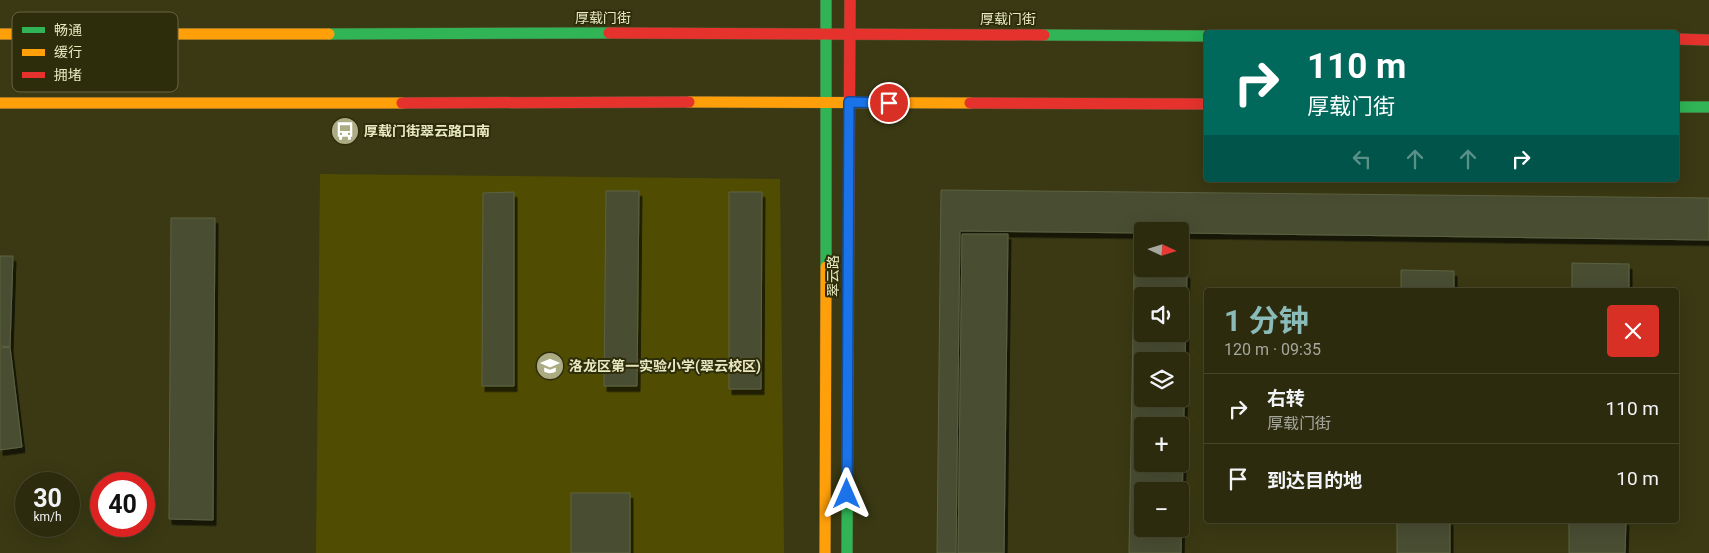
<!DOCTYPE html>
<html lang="zh">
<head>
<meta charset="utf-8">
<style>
	:root { --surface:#2c2b0e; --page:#38371c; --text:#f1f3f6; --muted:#a6a79e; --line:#48472e; --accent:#8bbbb9 }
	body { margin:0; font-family:Roboto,"Noto Sans SC",sans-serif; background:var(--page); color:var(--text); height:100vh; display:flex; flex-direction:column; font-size:19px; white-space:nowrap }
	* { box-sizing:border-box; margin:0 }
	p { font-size:16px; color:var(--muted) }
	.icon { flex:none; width:28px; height:28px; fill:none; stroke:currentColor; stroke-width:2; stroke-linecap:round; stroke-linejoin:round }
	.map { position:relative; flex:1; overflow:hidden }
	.panel { position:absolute; left:1204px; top:288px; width:475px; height:235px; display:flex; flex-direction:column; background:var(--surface); border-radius:5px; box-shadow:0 5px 20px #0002,0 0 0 1px var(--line) }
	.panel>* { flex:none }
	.banner { position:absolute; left:1204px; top:30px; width:475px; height:152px; border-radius:5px; box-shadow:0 5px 20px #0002,0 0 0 1px var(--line); background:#00695c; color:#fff; overflow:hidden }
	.needle { width:32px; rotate:94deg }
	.tools { position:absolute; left:1134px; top:222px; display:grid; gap:10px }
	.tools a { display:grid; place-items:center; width:55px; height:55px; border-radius:5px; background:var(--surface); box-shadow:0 5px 20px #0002,0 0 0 1px var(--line); font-size:25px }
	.speed { position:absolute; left:15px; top:472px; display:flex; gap:10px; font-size:25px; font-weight:700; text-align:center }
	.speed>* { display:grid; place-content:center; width:65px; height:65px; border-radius:50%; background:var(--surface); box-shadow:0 5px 20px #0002,0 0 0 1px var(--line); line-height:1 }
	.speed small { font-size:12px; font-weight:400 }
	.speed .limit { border:8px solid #d22; background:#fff; color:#111 }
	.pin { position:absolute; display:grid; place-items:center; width:42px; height:42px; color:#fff; margin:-21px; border:2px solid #fff; border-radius:50%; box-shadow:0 1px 5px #0007 }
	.me { position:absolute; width:55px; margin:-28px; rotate:0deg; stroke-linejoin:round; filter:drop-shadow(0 0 4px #0008) }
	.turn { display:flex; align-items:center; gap:18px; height:105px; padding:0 20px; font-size:22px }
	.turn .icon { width:65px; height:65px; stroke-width:2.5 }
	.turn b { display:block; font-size:35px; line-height:42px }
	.lanes { display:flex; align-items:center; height:48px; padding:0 20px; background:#0003; justify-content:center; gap:25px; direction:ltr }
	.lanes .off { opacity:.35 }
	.round { display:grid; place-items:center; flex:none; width:52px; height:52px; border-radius:5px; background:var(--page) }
	.overview { display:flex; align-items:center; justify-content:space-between; height:85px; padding:0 20px }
	h1 { font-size:30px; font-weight:700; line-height:38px; color:var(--accent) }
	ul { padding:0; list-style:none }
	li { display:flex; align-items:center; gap:15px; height:70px; padding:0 20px; border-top:1px solid var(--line) }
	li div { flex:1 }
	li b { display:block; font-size:19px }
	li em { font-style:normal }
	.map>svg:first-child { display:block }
</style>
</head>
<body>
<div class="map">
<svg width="1709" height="553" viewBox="0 0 1709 553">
	<defs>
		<filter id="shadow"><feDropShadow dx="3" dy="5.5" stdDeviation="0" flood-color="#0009"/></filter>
	</defs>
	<rect width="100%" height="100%" fill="#3a3913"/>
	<path fill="#504d03" d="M 320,174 L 780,179 L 784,553 L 316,553 Z"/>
	<g fill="#494e30" stroke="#5c6243" fill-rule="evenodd" filter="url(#shadow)">
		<path d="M 941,190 L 1709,198 L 1709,240 L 1180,233 L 1180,231 L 1142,231 L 1142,233 L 960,231 L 956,553 L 937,553 Z"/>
		<path d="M 606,191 L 639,191 L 637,386 L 604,386 Z"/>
		<path d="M 514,192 L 514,386 L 482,386 L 483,193 Z"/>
		<path d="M 729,192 L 762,192 L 761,389 L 729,389 Z"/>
		<path d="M 171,218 L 215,218 L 213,520 L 169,519 Z"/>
		<path d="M 962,234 L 1008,234 L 1004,553 L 958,553 Z"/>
		<path d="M 0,256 L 13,256 L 10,347 L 0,346 Z"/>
		<path d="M 1572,263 L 1629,264 L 1629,290 L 1572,290 Z"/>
		<path d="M 1401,270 L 1454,271 L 1454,290 L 1401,290 Z"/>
		<path d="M 1134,272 L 1187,273 L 1181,553 L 1129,553 ZM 1142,296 L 1180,296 L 1180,334 L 1142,334 ZM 1142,361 L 1180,361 L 1180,399 L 1142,399 ZM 1142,426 L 1180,426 L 1180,464 L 1142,464 ZM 1142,491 L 1180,491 L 1180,529 L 1142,529 Z"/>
		<path d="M 10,347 L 22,447 L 0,450 L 0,348 Z"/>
		<rect x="571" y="493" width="59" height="60"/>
		<rect x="1397" y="520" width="53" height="33"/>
		<path d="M 1569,520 L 1626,520 L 1625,553 L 1569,553 Z"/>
	</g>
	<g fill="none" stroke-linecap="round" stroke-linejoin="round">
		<defs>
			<g id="fast">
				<path d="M 329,34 L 609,33"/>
				<path d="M 1044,35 L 1206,36"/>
				<path d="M 1676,107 L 1709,107"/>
				<path d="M 826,267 L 826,0"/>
				<path d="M 847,553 L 848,354"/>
			</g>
			<g id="slow">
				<path d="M 0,34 L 329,34"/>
				<path d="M 689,102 L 970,103"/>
				<path d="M 0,103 L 402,103"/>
				<path d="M 825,553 L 826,267"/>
			</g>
			<g id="jam">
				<path d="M 609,33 L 1044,35"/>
				<path d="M 1676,39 L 1709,40"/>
				<path d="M 402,103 L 689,102"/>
				<path d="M 970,103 L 1206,104"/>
				<path d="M 848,354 L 850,0"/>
			</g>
		</defs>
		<use href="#fast" stroke="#565536" stroke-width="12"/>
		<use href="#slow" stroke="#565536" stroke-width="12"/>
		<use href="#jam" stroke="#565536" stroke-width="12"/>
		<use href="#fast" stroke="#30b455" stroke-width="11"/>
		<use href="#slow" stroke="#ff9f0a" stroke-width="11"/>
		<use href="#jam" stroke="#e5322d" stroke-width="11"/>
	</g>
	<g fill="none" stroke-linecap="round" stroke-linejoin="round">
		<defs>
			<path id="route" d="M 847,494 L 849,102 L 889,103"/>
		</defs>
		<use href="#route" stroke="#114b97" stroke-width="12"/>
		<use href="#route" stroke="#1a73e8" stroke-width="9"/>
	</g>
	<defs>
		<symbol id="bus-disc" viewBox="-11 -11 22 22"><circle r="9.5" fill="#abab84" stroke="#2e2d0b"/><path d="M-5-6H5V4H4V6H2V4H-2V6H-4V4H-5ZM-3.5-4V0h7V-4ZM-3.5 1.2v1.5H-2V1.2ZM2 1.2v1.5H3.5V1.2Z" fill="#fff"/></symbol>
		<symbol id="school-disc" viewBox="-11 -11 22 22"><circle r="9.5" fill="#abab84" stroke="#2e2d0b"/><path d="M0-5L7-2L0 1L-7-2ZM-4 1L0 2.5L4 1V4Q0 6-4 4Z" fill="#fff"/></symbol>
	</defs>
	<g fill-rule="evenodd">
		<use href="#bus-disc" x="329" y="115" width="32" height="32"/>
		<use href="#school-disc" x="534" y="350" width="32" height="32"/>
	</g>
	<g text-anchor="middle" stroke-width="4" stroke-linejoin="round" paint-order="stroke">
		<g font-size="14" fill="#e8e9c1" stroke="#2e2d0b">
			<text x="603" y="23">厚载门街</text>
			<text x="1008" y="24">厚载门街</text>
			<text transform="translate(833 276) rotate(-90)" y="5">翠云路</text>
		</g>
		<g font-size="14" font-weight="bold" fill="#e8e9c1" stroke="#2e2d0b" text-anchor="start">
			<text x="364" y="136">厚载门街翠云路口南</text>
			<text x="569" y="371">洛龙区第一实验小学(翠云校区)</text>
		</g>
	</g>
	<rect x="12" y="12" width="166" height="80" rx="8" fill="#2e2d0b" stroke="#666542" stroke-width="1"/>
	<rect x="22" y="27" width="23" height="6" fill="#30b455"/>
	<rect x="22" y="49" width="23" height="7" fill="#ff9f0a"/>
	<rect x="22" y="72" width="23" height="6" fill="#e5322d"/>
	<g font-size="14" fill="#e8e9c1">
		<text x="54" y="35">畅通</text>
		<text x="54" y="57">缓行</text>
		<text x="54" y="80">拥堵</text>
	</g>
</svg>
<div class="tools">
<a><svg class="needle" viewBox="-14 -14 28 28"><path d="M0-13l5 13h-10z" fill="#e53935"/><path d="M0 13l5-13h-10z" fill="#a6a79e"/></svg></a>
<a><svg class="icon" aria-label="sound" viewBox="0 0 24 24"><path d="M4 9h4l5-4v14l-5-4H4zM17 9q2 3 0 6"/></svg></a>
<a><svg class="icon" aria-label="layers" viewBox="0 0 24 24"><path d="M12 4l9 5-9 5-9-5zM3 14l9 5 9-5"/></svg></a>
<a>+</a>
<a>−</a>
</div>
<div class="speed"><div>30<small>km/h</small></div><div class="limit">40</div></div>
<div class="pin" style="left:889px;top:103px;background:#d93025"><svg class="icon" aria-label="arrive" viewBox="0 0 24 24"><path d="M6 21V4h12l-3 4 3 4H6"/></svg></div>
<svg class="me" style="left:847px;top:494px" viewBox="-20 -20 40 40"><path d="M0-17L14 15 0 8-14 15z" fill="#1a73e8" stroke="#fff" stroke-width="4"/></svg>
<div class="banner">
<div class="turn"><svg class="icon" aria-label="right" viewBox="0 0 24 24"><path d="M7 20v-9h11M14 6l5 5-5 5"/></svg><div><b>110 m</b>厚载门街</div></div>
<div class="lanes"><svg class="icon off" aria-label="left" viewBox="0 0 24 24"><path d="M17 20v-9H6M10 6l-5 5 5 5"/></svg><svg class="icon off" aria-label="ahead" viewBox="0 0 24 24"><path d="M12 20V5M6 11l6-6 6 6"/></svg><svg class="icon off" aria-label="ahead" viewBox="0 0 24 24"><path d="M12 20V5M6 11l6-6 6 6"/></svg><svg class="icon" aria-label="right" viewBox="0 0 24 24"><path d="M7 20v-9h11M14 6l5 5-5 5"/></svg></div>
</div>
<section class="panel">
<div class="overview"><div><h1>1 分钟</h1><p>120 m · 09:35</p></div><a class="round" style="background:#d93025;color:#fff"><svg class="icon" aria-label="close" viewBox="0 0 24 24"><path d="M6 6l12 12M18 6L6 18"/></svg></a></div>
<ul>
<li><svg class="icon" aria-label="right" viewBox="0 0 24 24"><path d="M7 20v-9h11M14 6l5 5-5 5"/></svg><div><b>右转</b><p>厚载门街</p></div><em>110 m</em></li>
<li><svg class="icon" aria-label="arrive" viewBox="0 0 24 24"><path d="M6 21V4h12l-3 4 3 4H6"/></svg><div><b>到达目的地</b></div><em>10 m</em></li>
</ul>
</section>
</div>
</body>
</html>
